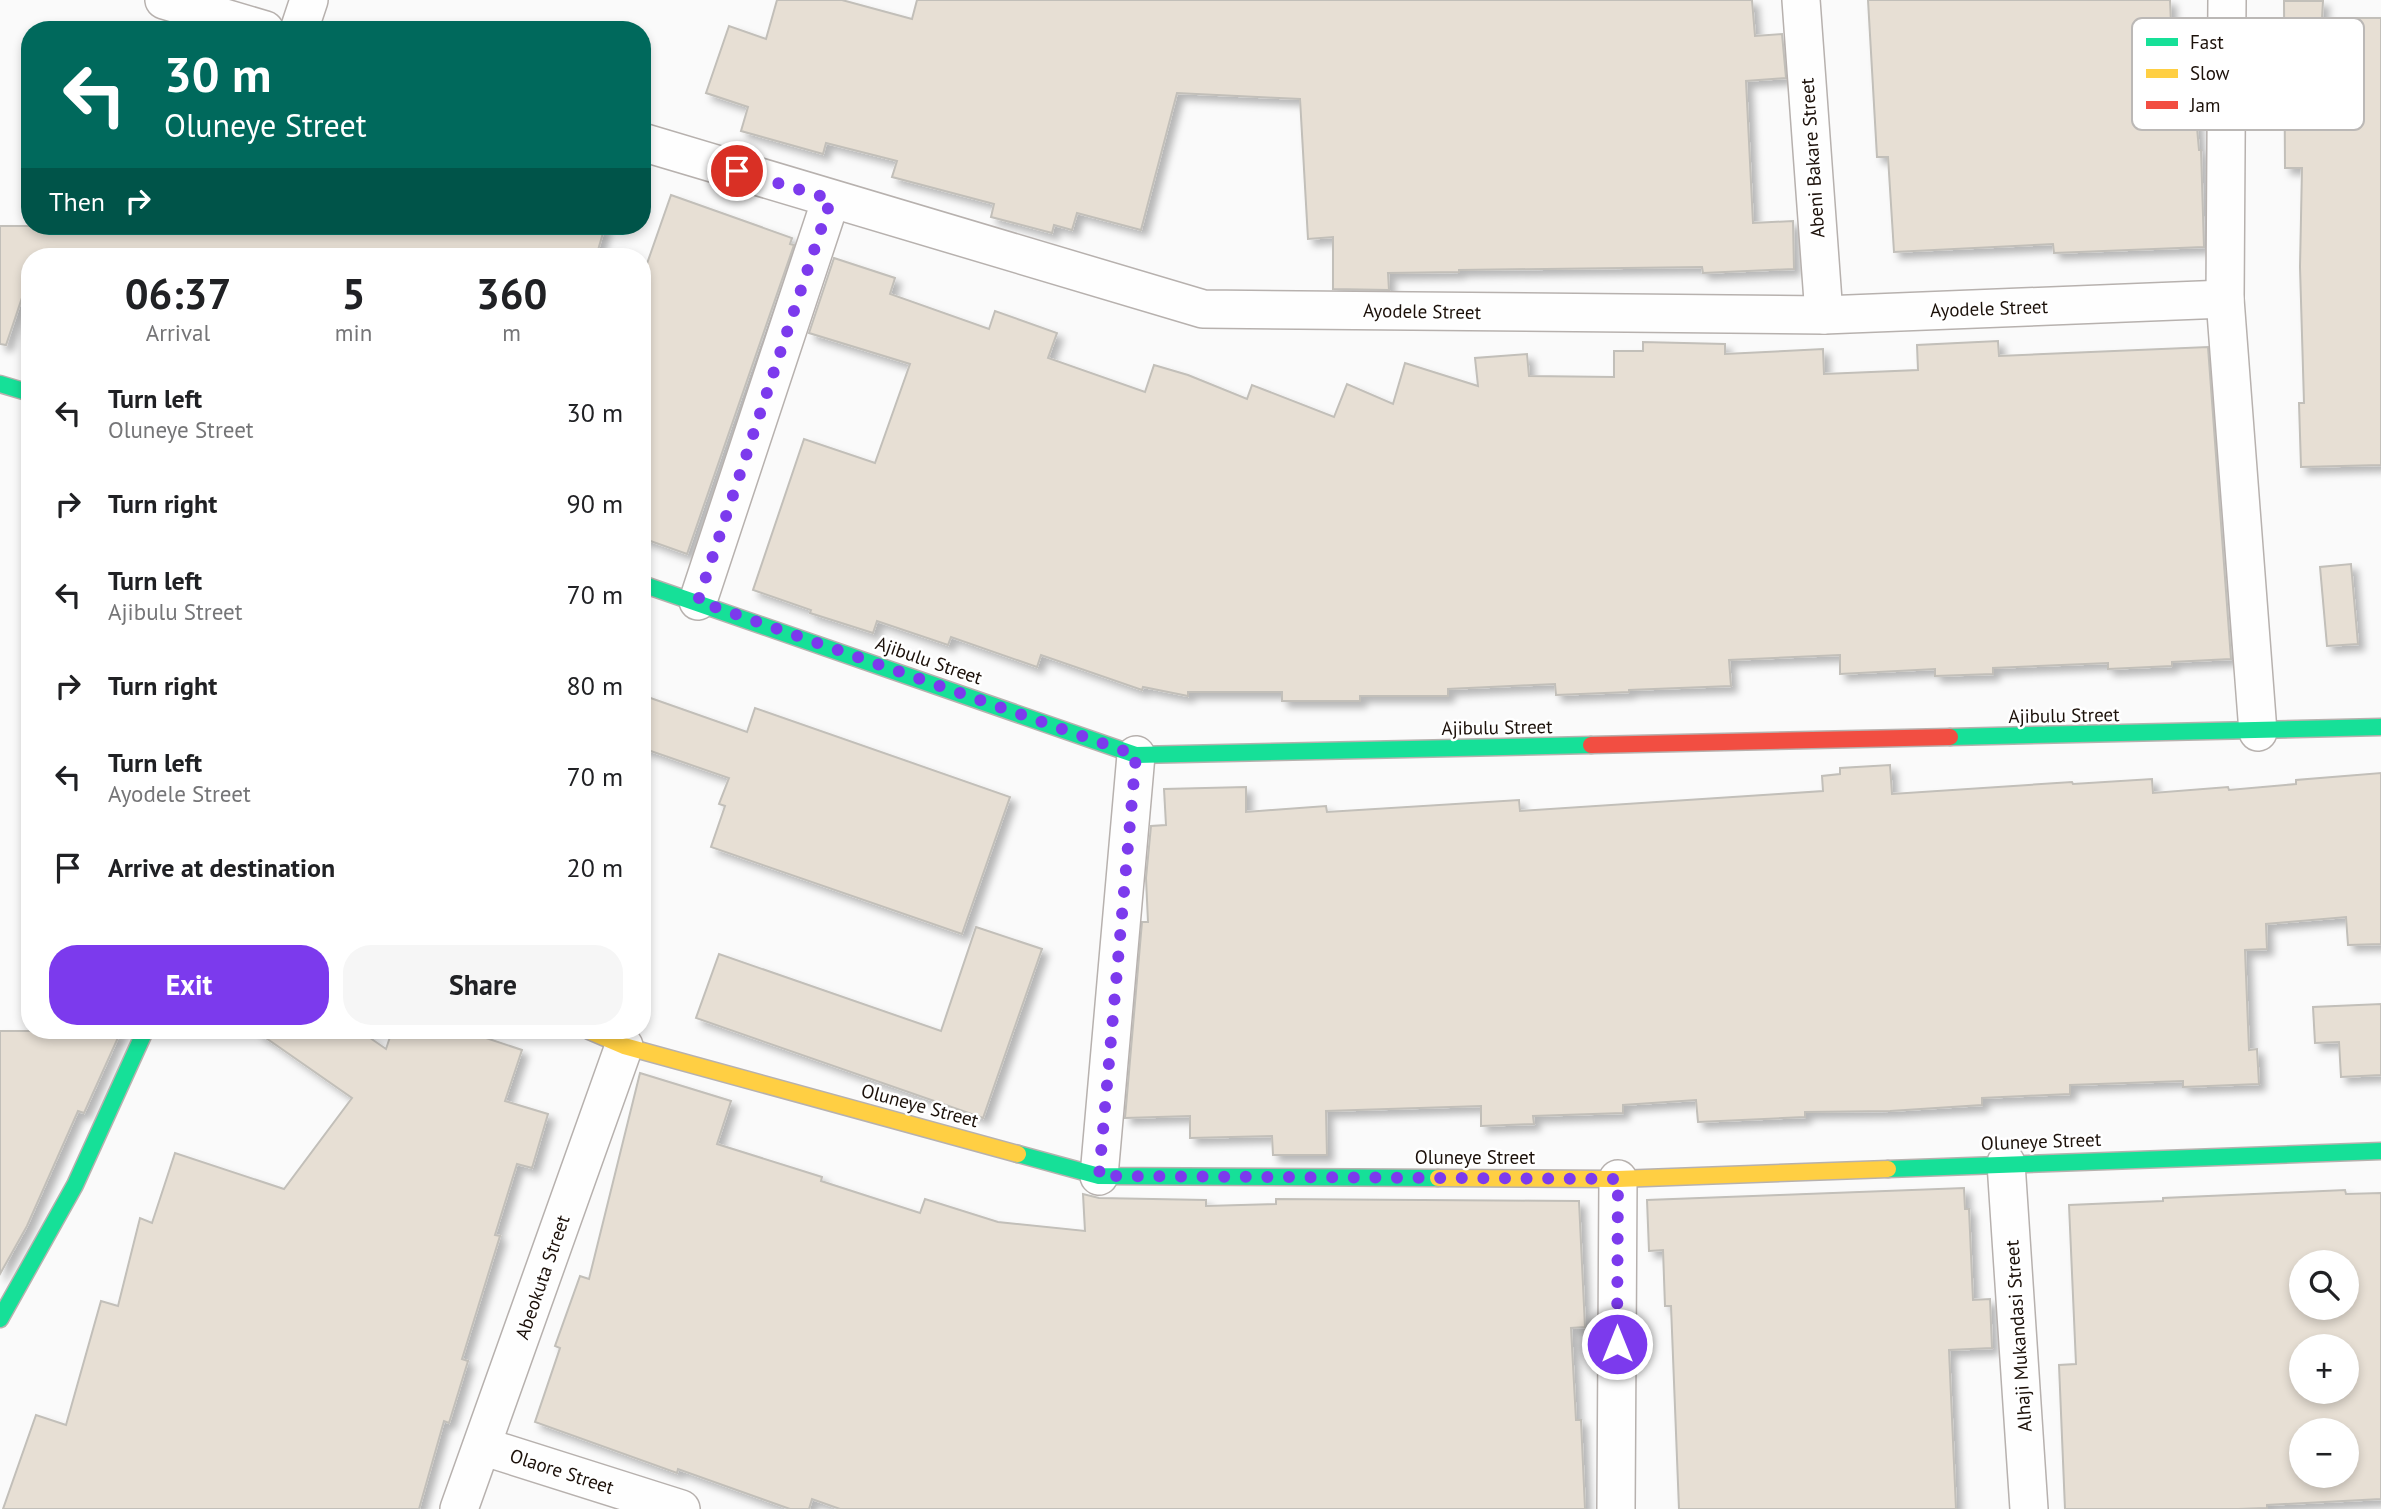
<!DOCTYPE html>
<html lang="en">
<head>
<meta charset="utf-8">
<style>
	:root { --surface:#fff; --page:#f6f6f6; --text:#202124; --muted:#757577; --accent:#7c3aed }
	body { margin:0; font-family:"PT Sans",sans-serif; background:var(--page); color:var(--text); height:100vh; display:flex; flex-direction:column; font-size:26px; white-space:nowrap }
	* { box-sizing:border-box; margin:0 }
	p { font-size:23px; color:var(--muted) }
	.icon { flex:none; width:38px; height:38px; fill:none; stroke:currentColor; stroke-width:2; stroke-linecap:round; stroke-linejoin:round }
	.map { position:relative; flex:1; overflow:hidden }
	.side { position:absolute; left:21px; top:248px; width:630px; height:791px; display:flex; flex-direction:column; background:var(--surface); border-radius:28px; box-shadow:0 4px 10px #0003 }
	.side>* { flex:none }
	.hud { position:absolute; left:21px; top:21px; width:630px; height:214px; border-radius:28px; box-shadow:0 4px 10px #0003; background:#00695c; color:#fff; overflow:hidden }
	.tools { position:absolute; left:2289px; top:1250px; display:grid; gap:14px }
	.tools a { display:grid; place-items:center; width:70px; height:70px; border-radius:50%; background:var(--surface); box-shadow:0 4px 10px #0003; font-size:35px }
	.pin { position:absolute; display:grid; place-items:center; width:60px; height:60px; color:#fff; margin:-30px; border:4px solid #fff; border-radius:50%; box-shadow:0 2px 7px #0007 }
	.me { position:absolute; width:77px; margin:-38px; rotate:0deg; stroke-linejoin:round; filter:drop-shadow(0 0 5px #0008) }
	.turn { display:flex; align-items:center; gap:24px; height:147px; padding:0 28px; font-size:32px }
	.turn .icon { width:91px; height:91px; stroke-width:2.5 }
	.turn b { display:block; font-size:49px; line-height:60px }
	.then { display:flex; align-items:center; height:66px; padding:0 28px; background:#0003; gap:14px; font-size:26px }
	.eta { display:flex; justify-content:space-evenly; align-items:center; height:119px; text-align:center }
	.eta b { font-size:42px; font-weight:700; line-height:49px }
	.cta { display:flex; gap:14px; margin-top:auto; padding:14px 28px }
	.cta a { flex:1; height:80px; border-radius:28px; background:var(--accent); color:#fff; font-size:28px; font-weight:700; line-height:80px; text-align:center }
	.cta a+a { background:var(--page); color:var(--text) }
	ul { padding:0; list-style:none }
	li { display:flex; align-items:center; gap:21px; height:91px; padding:0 28px }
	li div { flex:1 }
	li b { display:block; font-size:26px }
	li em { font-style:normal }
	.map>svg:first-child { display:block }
</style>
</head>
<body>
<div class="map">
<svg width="2381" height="1509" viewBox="0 0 2381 1509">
	<defs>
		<filter id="shadow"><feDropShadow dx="6" dy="6" stdDeviation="3.5" flood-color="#0004"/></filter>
	</defs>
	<rect width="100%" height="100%" fill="#fafafa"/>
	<g fill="#e7dfd4" stroke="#c2bfb9" stroke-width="2" fill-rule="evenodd" filter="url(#shadow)">
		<path d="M 777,0 L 842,0 L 912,19 L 917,0 L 1752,0 L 1755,36 L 1782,34 L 1786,78 L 1746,81 L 1753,223 L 1793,221 L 1794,269 L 1703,273 L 1702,267 L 1459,270 L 1459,272 L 1388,273 L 1389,290 L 1333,289 L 1333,237 L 1308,239 L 1300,99 L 1177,93 L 1141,230 L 1077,213 L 1072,230 L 1054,225 L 1052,233 L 991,217 L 994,204 L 892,177 L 897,161 L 826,143 L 823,154 L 741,131 L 748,107 L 706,93 L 729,26 L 766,39 Z"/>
		<path d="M 1868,0 L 2170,0 L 2173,73 L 2192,71 L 2199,150 L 2201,150 L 2204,247 L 2054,253 L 2053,244 L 1894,252 L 1888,157 L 1877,157 Z"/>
		<path d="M 2284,1 L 2323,1 L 2322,18 L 2381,18 L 2381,465 L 2301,467 L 2299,403 L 2304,403 L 2300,267 L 2302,168 L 2285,168 Z"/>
		<path d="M 671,195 L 792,238 L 790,244 L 794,245 L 687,554 L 642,538 L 642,278 Z"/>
		<path d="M 0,226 L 605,226 L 596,257 L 30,257 L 30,274 L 6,345 L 0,344 Z"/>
		<path d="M 834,258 L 895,278 L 890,294 L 989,329 L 995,311 L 1057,333 L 1048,358 L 1145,392 L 1154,365 L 1188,375 L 1247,399 L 1252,385 L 1334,417 L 1347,384 L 1393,404 L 1405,363 L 1478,386 L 1475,358 L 1527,354 L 1529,376 L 1614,377 L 1614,351 L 1643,351 L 1643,342 L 1725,344 L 1725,354 L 1823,349 L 1824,374 L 1918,370 L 1917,345 L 1998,341 L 1999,356 L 2208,347 L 2231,659 L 2172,662 L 2172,666 L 2108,669 L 2108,663 L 1993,668 L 1993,674 L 1935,676 L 1935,669 L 1840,674 L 1840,655 L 1729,660 L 1731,686 L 1629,690 L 1629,692 L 1556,695 L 1555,684 L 1448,689 L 1448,696 L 1360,696 L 1360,701 L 1282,701 L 1282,692 L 1188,692 L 1188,696 L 1143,687 L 1142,690 L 1041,655 L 1037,667 L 951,637 L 948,645 L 877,621 L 873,633 L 810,613 L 811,610 L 753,590 L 804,439 L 875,463 L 910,364 L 809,333 Z"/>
		<path d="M 2351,564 L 2358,644 L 2327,646 L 2320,567 Z"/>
		<path d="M 642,695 L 747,732 L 755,708 L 1010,797 L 962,934 L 711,847 L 725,806 L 719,804 L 729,778 L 642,748 Z"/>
		<path d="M 1890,765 L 1892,794 L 2072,782 L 2073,784 L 2152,779 L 2153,793 L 2228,787 L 2229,790 L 2296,784 L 2296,780 L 2381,773 L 2381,944 L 2348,945 L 2346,917 L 2266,924 L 2267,949 L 2245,950 L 2249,1050 L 2257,1049 L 2259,1084 L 2183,1087 L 2183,1081 L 2070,1085 L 2070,1094 L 1982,1098 L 1982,1105 L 1890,1111 L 1805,1112 L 1805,1117 L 1698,1122 L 1696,1100 L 1623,1105 L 1623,1113 L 1533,1116 L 1534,1124 L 1481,1126 L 1481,1106 L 1326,1111 L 1327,1155 L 1273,1155 L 1272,1136 L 1190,1138 L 1190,1116 L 1125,1118 L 1142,922 L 1148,922 L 1146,878 L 1151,826 L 1166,825 L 1164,789 L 1246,787 L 1246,812 L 1326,806 L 1327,812 L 1519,800 L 1520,811 L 1823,791 L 1822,776 L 1840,774 L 1840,768 Z"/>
		<path d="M 976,927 L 1042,949 L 983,1118 L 696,1018 L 719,954 L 941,1031 Z"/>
		<path d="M 2381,1004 L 2381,1075 L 2341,1077 L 2339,1042 L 2315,1043 L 2313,1007 Z"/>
		<path d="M 0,1031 L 121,1031 L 84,1113 L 78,1111 L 27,1226 L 0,1274 Z"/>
		<path d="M 256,1031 L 360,1031 L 386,1049 L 392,1031 L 465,1031 L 522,1050 L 505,1101 L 548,1114 L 532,1168 L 517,1164 L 495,1235 L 500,1236 L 462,1359 L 468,1361 L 449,1423 L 444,1421 L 419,1509 L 3,1509 L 36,1415 L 66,1425 L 101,1301 L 118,1306 L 140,1218 L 152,1223 L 175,1153 L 284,1189 L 352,1098 Z"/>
		<path d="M 640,1073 L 731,1101 L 717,1144 L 822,1177 L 821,1181 L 920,1213 L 925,1199 L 998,1222 L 1085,1231 L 1083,1194 L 1099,1198 L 1206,1200 L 1206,1206 L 1276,1204 L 1276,1199 L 1579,1201 L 1585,1327 L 1571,1328 L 1576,1420 L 1581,1420 L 1585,1509 L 840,1509 L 812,1499 L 809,1509 L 790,1509 L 678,1469 L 677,1473 L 535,1422 L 560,1348 L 555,1346 L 580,1276 L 589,1279 Z"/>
		<path d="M 1964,1188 L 1965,1209 L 1969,1209 L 1973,1300 L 1990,1299 L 1992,1348 L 1949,1350 L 1956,1509 L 1679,1509 L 1671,1306 L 1665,1306 L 1663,1250 L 1649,1251 L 1647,1200 Z"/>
		<path d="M 2345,1190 L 2346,1194 L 2381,1193 L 2381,1499 L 2267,1505 L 2267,1508 L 2238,1509 L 2065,1509 L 2059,1365 L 2076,1364 L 2069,1205 L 2163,1201 L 2163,1198 ZM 2301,1262 L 2347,1262 L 2347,1307 L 2301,1307 ZM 2301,1346 L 2347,1346 L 2347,1391 L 2301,1391 ZM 2301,1430 L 2347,1430 L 2347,1475 L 2301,1475 Z"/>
	</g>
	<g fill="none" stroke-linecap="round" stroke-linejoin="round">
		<defs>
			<g id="street">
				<path d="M 164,0 L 265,30"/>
				<path d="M 1801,0 L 1824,315"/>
				<path d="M 2227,0 L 2225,299 L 2258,732"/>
				<path d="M 299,30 L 309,0"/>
				<path d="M 642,142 L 1203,309 L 1824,315 L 2225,299"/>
				<path d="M 698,601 L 831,199"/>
				<path d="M 2006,1163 L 2029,1509"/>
				<path d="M 1099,1176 L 1136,755"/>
				<path d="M 482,1446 L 681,1509"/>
				<path d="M 459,1509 L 624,1046"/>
				<path d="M 1616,1509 L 1618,1179"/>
			</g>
			<g id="fast">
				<path d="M 0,384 L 30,393"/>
				<path d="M 642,584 L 1136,755 L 1591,745"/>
				<path d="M 1950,737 L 2381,727"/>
				<path d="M 1018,1154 L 1099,1176 L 1438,1178"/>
				<path d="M 1888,1169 L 2381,1151"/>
				<path d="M 0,1319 L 75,1185 L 145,1031"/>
			</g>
			<g id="slow">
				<path d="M 589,1031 L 624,1046 L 1018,1154"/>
				<path d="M 1438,1178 L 1618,1179 L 1888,1169"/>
			</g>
			<path id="jam" d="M 1591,745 L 1950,737"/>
		</defs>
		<use href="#street" stroke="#b7b1ae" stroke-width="40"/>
		<use href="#fast" stroke="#b7b1ae" stroke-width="19"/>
		<use href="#slow" stroke="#b7b1ae" stroke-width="19"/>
		<use href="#jam" stroke="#b7b1ae" stroke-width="19"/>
		<use href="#street" stroke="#fefefe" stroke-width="37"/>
		<use href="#fast" stroke="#16e098" stroke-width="16"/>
		<use href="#slow" stroke="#ffcf43" stroke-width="16"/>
		<use href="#jam" stroke="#f24e42" stroke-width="16"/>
	</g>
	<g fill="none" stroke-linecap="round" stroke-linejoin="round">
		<path stroke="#7c3aed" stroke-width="12" stroke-dasharray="0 21.6" d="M 737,171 L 831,199 L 698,601 L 1136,755 L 1099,1176 L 1618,1179 L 1617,1344"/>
	</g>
	<g text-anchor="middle" stroke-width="5" stroke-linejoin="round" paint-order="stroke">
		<g font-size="19" fill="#1c110a" stroke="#fff">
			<text transform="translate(1812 158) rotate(-94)" y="7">Abeni Bakare Street</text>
			<text transform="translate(1989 308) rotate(-2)" y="7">Ayodele Street</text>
			<text transform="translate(1422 311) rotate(1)" y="7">Ayodele Street</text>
			<text transform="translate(929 660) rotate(19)" y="7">Ajibulu Street</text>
			<text transform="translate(2064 715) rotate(-1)" y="7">Ajibulu Street</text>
			<text transform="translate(1497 727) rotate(-1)" y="7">Ajibulu Street</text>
			<text transform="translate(920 1105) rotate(15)" y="7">Oluneye Street</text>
			<text transform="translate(2041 1141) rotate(-2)" y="7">Oluneye Street</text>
			<text x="1475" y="1164">Oluneye Street</text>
			<text transform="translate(542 1277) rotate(-71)" y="7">Abeokuta Street</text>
			<text transform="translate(2018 1336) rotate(-94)" y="7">Alhaji Mukandasi Street</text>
			<text transform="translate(562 1471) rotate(18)" y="7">Olaore Street</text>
		</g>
	</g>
	<rect x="2132" y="18" width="232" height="112" rx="10" fill="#fff" stroke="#bbb8b6" stroke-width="2"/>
	<rect x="2146" y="38" width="32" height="8" fill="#16e098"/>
	<rect x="2146" y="69" width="32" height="9" fill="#ffcf43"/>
	<rect x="2146" y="101" width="32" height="8" fill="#f24e42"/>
	<g font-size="19" fill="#1c110a">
		<text x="2190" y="49">Fast</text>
		<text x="2190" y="80">Slow</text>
		<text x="2190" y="112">Jam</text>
	</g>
</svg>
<div class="tools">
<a><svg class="icon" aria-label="search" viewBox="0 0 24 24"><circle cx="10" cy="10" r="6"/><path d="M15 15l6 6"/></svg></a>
<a>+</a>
<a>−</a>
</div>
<div class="pin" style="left:737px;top:171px;background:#d93025"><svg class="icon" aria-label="arrive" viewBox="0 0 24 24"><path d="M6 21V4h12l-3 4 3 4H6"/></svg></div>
<svg class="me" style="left:1617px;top:1344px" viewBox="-20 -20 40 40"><circle r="17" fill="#7c3aed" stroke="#fff" stroke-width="3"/><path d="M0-11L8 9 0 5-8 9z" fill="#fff"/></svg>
<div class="hud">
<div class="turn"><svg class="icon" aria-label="left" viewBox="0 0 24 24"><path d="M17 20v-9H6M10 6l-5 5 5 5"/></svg><div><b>30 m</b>Oluneye Street</div></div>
<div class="then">Then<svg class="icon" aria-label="right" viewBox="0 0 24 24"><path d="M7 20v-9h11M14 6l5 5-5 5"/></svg></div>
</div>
<section class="side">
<div class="eta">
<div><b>06:37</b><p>Arrival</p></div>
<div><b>5</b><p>min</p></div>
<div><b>360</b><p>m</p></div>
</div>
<ul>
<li><svg class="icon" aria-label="left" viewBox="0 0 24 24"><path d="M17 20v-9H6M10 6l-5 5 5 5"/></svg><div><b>Turn left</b><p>Oluneye Street</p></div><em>30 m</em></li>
<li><svg class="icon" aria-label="right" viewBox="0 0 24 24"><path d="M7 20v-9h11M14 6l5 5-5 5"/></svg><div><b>Turn right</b></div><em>90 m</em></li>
<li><svg class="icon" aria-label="left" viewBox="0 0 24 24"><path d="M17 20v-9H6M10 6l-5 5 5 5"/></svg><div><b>Turn left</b><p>Ajibulu Street</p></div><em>70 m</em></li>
<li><svg class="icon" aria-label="right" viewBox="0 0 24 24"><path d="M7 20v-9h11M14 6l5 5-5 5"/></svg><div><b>Turn right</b></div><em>80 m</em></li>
<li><svg class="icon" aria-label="left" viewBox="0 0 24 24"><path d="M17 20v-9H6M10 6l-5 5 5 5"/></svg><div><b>Turn left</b><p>Ayodele Street</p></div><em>70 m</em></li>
<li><svg class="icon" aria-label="arrive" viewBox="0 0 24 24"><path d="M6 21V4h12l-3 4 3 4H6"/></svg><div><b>Arrive at destination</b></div><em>20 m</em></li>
</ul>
<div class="cta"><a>Exit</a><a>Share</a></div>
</section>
</div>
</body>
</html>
